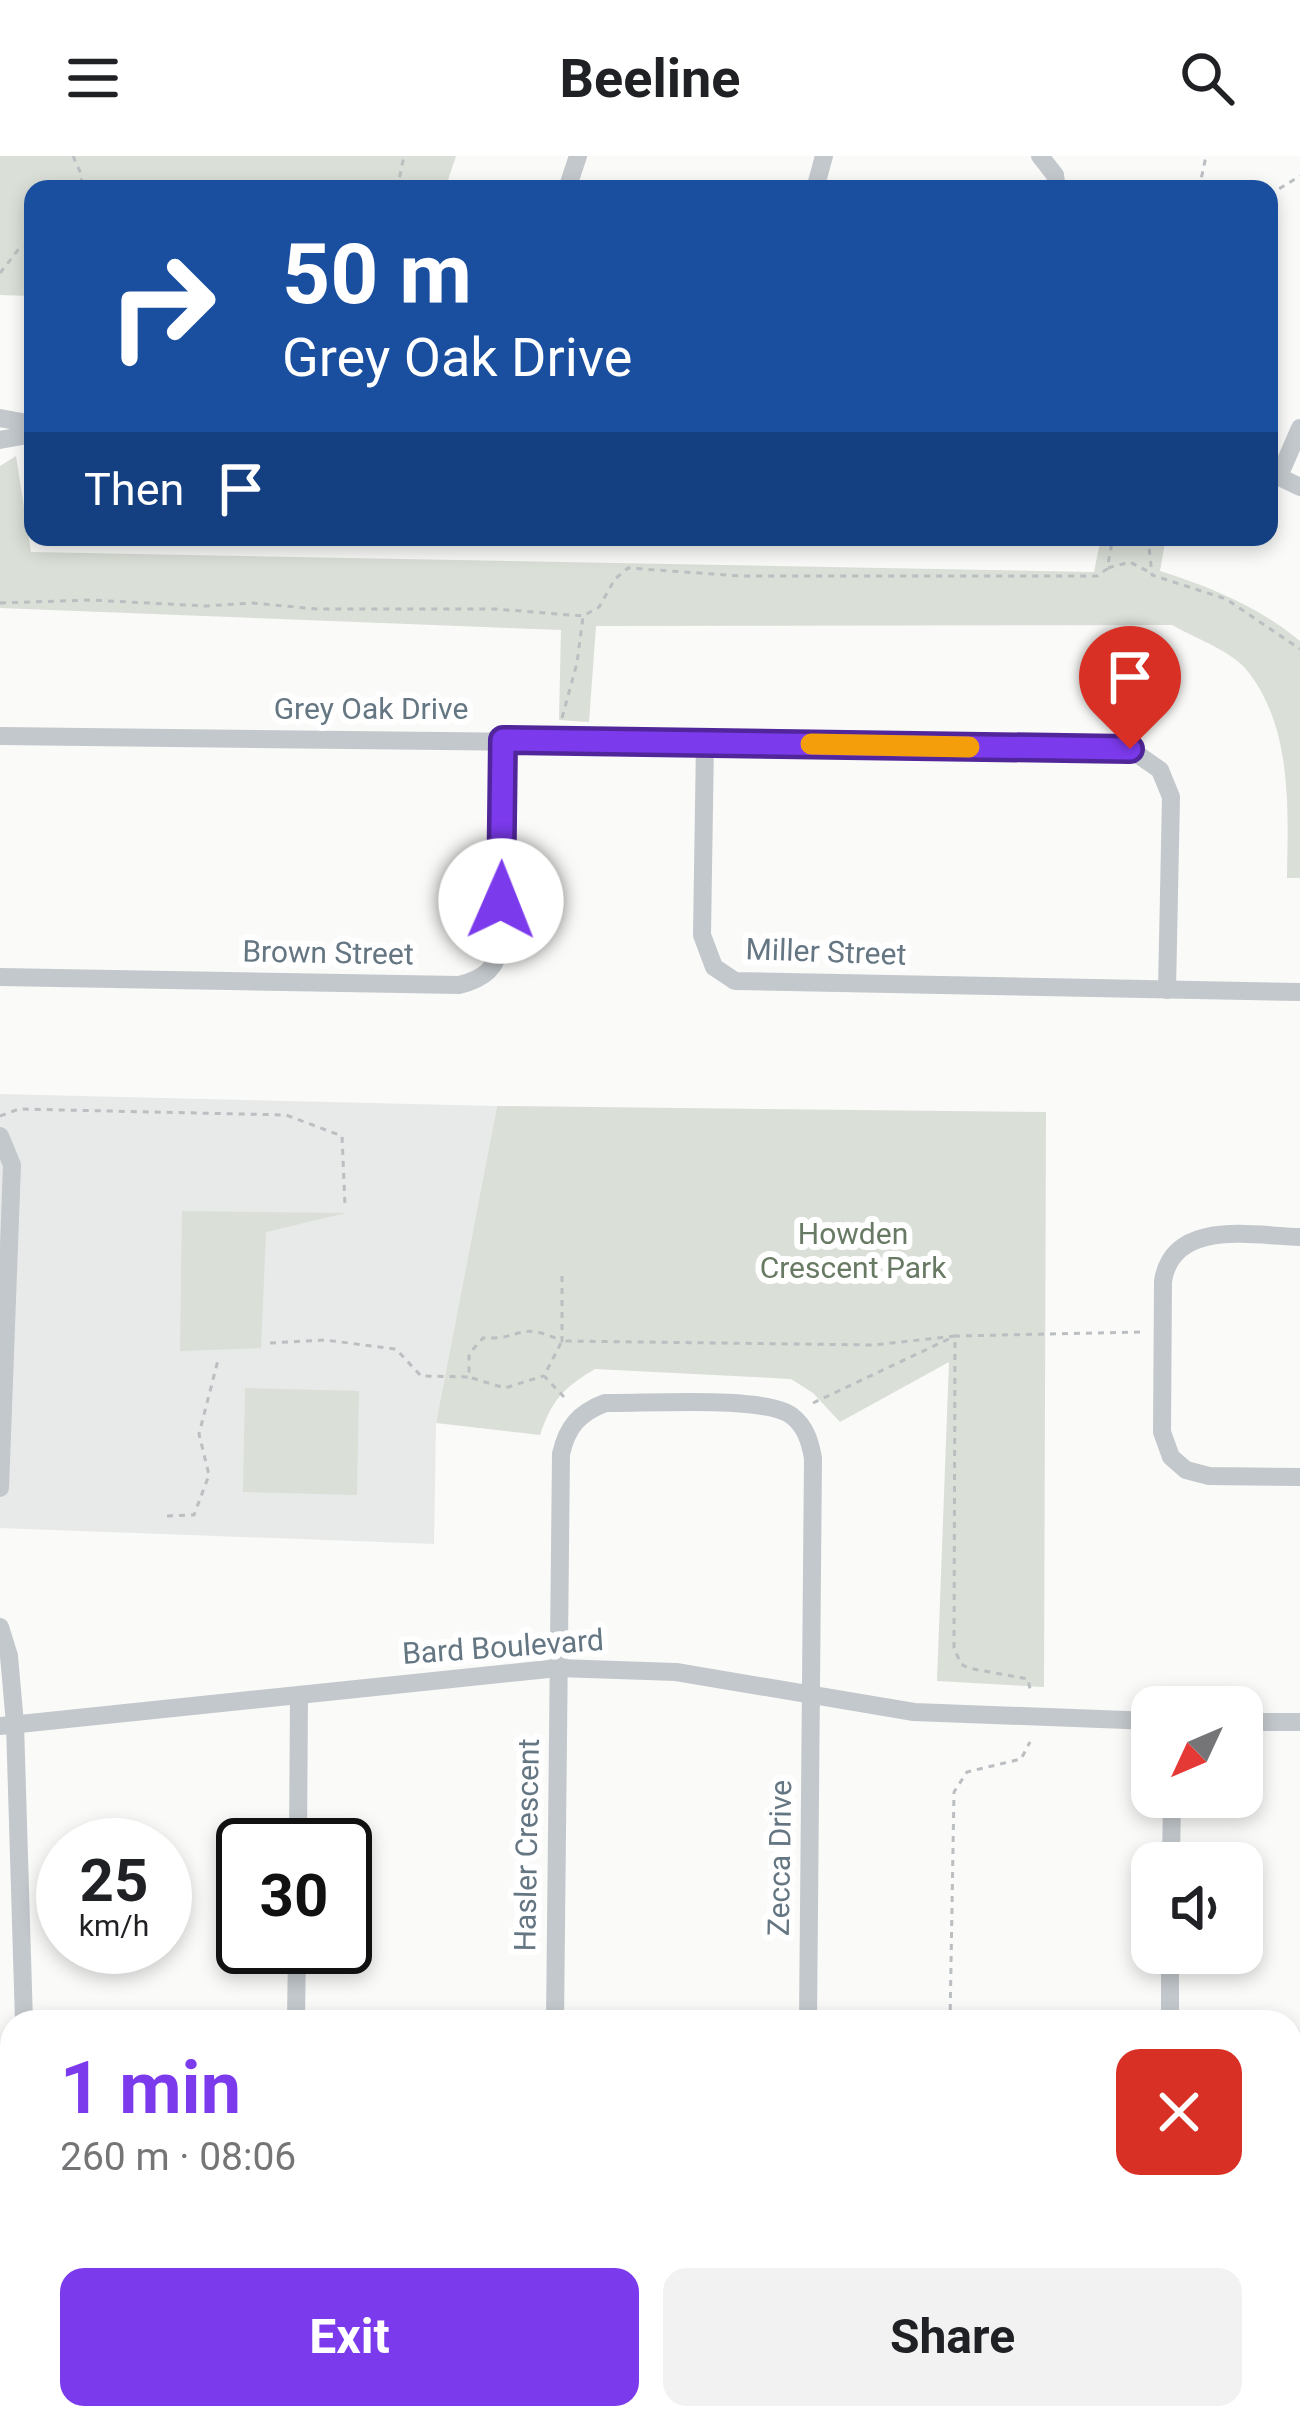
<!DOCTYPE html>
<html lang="en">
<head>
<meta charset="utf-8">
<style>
	:root { --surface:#fff; --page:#f2f2f2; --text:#202124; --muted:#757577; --accent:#7c3aed }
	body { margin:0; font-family:Roboto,sans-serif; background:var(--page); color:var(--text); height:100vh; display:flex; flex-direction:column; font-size:45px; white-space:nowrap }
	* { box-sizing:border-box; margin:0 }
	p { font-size:39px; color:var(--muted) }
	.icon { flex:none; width:66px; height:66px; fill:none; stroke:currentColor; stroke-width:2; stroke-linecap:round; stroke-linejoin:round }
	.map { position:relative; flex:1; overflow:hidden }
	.drawer { position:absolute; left:0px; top:1854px; width:1302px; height:420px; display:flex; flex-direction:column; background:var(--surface); border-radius:36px 36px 0 0; box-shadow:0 6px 18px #0003 }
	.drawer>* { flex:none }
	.guide { position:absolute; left:24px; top:24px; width:1254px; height:366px; border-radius:24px; box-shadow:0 6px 18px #0003; background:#1a4fa0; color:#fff; overflow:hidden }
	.needle { width:78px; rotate:226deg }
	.buttons { position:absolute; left:1131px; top:1530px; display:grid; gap:24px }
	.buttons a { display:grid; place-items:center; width:132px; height:132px; border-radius:24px; background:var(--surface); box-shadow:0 6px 18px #0003; font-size:60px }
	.speed { position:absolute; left:36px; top:1662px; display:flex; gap:24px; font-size:60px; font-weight:700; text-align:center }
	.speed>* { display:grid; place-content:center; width:156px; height:156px; border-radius:50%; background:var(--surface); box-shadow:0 6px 18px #0003; line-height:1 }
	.speed small { font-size:30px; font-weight:400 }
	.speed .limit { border:6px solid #111; border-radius:18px; background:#fff; color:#111 }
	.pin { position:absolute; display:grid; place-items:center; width:102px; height:102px; color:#fff; margin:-123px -51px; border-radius:50% 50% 50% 0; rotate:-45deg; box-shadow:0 0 12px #0007 }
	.pin .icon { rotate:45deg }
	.me { position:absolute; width:132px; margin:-66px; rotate:1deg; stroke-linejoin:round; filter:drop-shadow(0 0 9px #0008) }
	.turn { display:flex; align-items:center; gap:42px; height:252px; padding:0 60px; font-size:54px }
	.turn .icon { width:156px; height:156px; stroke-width:2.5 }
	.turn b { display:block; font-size:84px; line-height:102px }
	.then { display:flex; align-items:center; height:114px; padding:0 60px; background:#0003; gap:24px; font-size:45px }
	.round { display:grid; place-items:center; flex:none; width:126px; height:126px; border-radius:24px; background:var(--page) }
	.head { display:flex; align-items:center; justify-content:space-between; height:204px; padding:0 60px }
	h1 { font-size:72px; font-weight:700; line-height:90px; color:var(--accent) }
	.primary-button { display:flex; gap:24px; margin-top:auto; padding:24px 60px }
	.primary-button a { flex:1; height:138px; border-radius:24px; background:var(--accent); color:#fff; font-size:48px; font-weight:700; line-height:138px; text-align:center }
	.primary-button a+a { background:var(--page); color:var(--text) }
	header { display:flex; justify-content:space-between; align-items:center; height:156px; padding:0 60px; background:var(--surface); font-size:54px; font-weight:700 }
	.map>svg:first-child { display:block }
</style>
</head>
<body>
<header><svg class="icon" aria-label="menu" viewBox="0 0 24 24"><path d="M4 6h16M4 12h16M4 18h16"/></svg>Beeline<svg class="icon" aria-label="search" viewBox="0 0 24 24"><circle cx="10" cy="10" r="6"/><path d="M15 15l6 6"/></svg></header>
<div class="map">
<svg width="1300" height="2274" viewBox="0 0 1300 2274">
	<rect width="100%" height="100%" fill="#fafaf8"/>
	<path fill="#e8e9e9" d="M 0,938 L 497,950 L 436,1267 L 434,1388 L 0,1372 Z"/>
	<g fill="#dadfd7">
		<path d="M 0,0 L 456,0 L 445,33 L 33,33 L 33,140 L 0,139 Z"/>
		<path d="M 16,300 L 31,396 L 1094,416 L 1101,381 L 1166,381 L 1160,415 C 1211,431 1259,451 1300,485 L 1300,722 L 1287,722 C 1288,653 1293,569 1245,512 C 1229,494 1193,481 1172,469 L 596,470 L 589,566 L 559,564 L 561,474 L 0,452 L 0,310 Z"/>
		<path d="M 497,950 L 1046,956 L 1044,1531 L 937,1525 L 949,1206 L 840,1266 L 813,1237 L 791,1223 L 595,1213 C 563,1232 552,1244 540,1279 L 436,1267 Z"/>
		<path d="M 182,1055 L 346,1057 L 266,1076 L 261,1192 L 180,1195 Z"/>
		<path d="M 245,1232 L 359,1235 L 357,1339 L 243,1336 Z"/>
	</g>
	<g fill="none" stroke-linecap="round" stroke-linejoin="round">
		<defs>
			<g id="major">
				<path d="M 0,2178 L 12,2178"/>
				<path d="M 1290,2188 L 1300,2188"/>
			</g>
		</defs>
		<use href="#major" stroke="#b5babe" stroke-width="30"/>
		<g stroke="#bbbfc2" stroke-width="3" stroke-dasharray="6 6" stroke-linecap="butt">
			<path d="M 73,0 L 81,18 L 82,33"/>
			<path d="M 397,33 L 404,0"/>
			<path d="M 1199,33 L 1206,0"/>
			<path d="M 1269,39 L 1300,20"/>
			<path d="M 0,117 L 18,94 L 33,86"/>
			<path d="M 1148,381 L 1152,419 L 1226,443 L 1300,493"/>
			<path d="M 1108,412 L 1130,406 L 1149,416"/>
			<path d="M 0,447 L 91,444 L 205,450 L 252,447 L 317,453 L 495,453 L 583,460 L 599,451 L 615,423 L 628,412 L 741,420 L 1097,420 L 1107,413 L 1113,381"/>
			<path d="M 562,562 L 577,507 L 583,461"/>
			<path d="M 0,960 L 19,953 L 286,959 L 342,980 L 345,1050"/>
			<path d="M 270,1187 L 325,1184 L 396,1193 L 421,1220 L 469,1221 L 469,1198 L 483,1182 C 524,1184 517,1164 562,1185 L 562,1117"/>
			<path d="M 472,1222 L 505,1232 L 543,1220"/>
			<path d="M 564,1241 L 544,1220 L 562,1185 L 874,1189 L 955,1180 L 954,1492 L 961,1508 L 968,1512 L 1028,1523 L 1031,1538"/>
			<path d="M 813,1247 L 955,1180 L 1143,1176"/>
			<path d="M 167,1360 L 194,1359 L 209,1319 L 199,1278 L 218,1204"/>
			<path d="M 831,1859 L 949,1860"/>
			<path d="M 950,1866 L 954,1636 L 967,1616 L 1021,1603 L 1030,1586"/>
		</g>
		<g stroke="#c3c8cc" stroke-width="18">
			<path d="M 1040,0 L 1055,19 L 1057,33"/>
			<path d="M 567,33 L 578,0"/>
			<path d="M 815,33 L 824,0"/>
			<path d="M 0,262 L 33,268"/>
			<path d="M 0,284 L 33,278"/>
			<path d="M 1269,316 L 1300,331"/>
			<path d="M 1279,320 L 1300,272"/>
			<path d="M 0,580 L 1130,593 L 1160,614 L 1171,641 L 1167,834"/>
			<path d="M 705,586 L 702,779 L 714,811 L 735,825 L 1300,836"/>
			<path d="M 0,821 L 459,829 C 484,823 498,812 501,785 L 503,584"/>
			<path d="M 0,980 L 12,1009 L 0,1332"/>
			<path d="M 1300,1081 C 1254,1080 1173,1062 1163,1125 L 1162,1276 L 1171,1301 L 1186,1314 L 1209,1320 L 1300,1321"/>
			<path d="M 0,1471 L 9,1500 L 15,1568 L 24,1866"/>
			<path d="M 1242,1566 L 1300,1566"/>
			<path d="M 0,1570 L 558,1512 L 676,1516 L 914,1556 L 1152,1565"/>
			<path d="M 298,1689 L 299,1539"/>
			<path d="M 1171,1707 L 1172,1641"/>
			<path d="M 296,1866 L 297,1791"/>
			<path d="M 555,1866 L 561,1298 C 567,1271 579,1257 605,1247 C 644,1248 765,1239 792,1260 C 806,1271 810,1286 813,1302 L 808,1866"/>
			<path d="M 1170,1866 L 1170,1797"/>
			<path d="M 0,1986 L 12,1986"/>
			<path d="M 802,2274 L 803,2262"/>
		</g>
		<use href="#major" stroke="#fff" stroke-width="24"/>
	</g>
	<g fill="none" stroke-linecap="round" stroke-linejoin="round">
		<defs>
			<path id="route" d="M 501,745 L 503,584 L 1130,593"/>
		</defs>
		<use href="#route" stroke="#51269a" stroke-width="30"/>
		<use href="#route" stroke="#7c3aed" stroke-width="21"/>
		<path stroke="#f59e0b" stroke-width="21" d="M 811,588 L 969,591"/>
	</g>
	<g text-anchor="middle" stroke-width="12" stroke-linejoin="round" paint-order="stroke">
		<g font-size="30" fill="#657683" stroke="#fff">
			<text x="371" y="563">Grey Oak Drive</text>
			<text transform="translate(826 796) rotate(2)" y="10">Miller Street</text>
			<text transform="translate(328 797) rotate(1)" y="10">Brown Street</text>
			<text transform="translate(503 1491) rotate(-4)" y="10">Bard Boulevard</text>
			<text transform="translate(527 1689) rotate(-89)" y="10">Hasler Crescent</text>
			<text transform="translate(780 1702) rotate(-89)" y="10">Zecca Drive</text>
		</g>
		<g font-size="30" fill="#687a64" stroke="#fff">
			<text x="853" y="1088">Howden<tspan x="853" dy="34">Crescent Park</tspan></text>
		</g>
	</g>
</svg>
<div class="buttons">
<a><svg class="needle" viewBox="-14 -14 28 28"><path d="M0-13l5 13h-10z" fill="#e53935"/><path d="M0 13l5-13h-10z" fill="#757577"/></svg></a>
<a><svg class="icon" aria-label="sound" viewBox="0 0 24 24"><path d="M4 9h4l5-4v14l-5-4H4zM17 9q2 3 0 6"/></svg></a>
</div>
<div class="speed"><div>25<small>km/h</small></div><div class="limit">30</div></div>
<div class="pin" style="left:1130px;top:593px;background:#d93025"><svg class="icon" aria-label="arrive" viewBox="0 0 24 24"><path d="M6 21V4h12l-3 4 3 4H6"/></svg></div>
<svg class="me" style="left:501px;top:745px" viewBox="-20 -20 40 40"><circle r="19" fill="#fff"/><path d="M0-13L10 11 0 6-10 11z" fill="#7c3aed"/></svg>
<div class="guide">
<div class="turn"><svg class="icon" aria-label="right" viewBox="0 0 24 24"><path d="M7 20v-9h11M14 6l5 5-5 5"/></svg><div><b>50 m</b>Grey Oak Drive</div></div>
<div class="then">Then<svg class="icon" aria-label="arrive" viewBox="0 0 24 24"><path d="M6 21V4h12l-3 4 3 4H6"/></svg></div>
</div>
<section class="drawer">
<div class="head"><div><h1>1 min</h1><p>260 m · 08:06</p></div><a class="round" style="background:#d93025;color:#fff"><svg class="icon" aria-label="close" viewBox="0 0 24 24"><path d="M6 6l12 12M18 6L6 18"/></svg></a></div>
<div class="primary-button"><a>Exit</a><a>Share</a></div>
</section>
</div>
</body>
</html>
